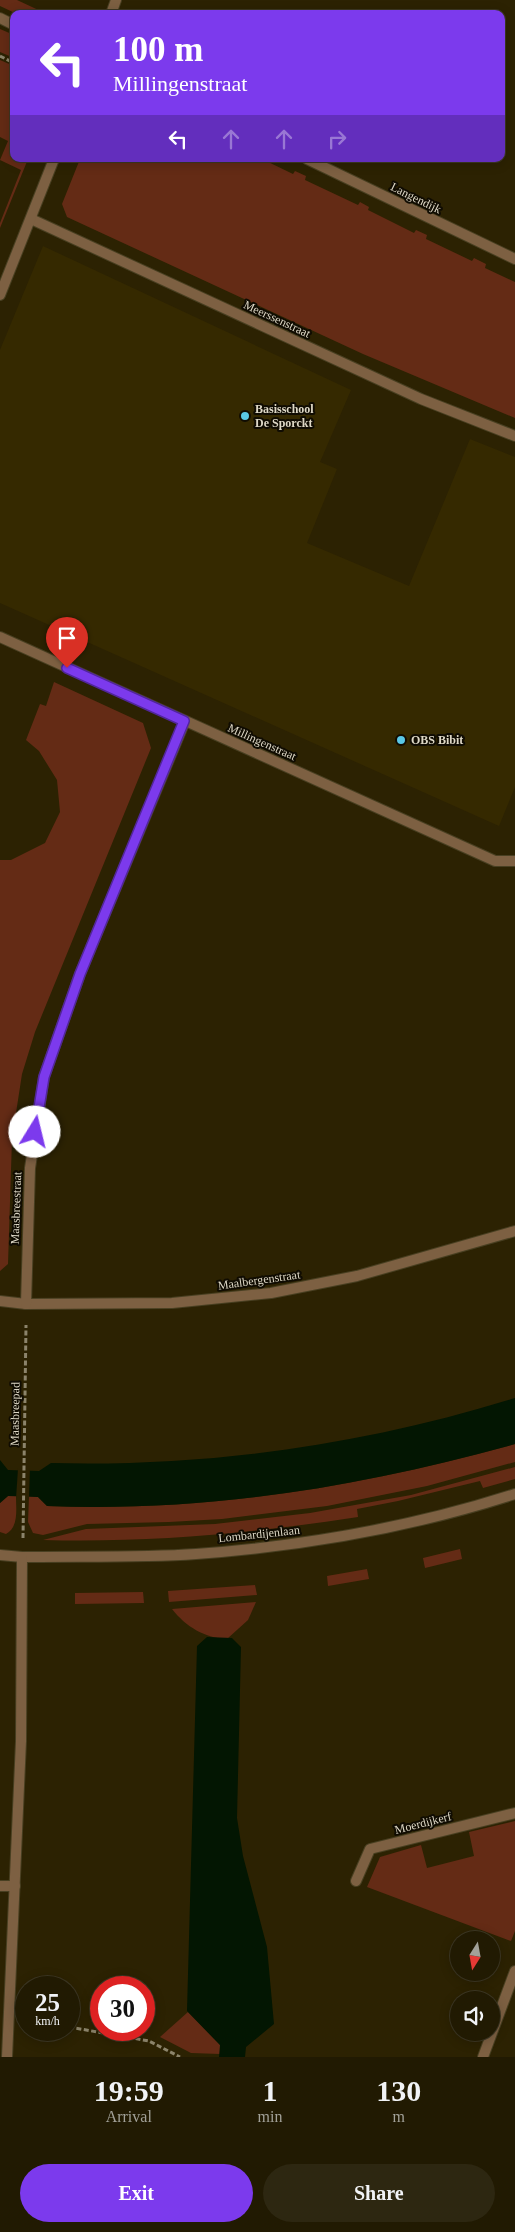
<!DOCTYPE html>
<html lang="en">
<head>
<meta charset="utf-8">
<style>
	:root { --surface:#211a02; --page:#2d2711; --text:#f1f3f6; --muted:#a2a199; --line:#3e3824; --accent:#7c3aed }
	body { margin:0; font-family:"Times New Roman",serif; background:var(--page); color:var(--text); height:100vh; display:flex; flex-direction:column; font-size:19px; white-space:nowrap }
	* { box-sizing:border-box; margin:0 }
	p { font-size:16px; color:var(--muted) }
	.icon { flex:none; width:28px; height:28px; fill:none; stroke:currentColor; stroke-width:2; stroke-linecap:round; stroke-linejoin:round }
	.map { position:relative; height:2057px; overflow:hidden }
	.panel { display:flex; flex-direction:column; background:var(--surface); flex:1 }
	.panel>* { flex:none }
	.top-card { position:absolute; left:10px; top:10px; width:495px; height:152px; border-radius:10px; box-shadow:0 2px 12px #0003,0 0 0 1px var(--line); background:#7c3aed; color:#fff; overflow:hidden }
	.needle { width:32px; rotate:191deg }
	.controls { position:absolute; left:450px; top:1931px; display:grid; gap:10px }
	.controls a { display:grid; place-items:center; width:50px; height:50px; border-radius:50%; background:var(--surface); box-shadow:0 2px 12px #0003,0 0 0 1px var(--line); font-size:25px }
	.speed { position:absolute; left:15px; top:1976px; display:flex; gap:10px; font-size:25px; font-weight:700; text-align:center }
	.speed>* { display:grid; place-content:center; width:65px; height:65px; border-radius:50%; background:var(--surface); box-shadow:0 2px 12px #0003,0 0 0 1px var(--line); line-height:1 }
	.speed small { font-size:12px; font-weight:400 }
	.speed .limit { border:8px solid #d22; background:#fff; color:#111 }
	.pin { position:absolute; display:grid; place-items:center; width:42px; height:42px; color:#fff; margin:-51px -21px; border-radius:50% 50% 50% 0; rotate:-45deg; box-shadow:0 0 5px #0007 }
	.pin .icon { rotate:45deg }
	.me { position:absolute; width:55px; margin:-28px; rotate:9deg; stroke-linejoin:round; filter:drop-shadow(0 0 4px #0008) }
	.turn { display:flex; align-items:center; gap:18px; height:105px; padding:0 20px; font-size:22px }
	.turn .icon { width:65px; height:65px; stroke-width:2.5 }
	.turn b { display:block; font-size:35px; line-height:42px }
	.lanes { display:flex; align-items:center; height:48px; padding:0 20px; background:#0003; justify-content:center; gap:25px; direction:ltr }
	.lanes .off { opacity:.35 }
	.eta { display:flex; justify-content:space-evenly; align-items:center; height:85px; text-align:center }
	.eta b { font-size:30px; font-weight:700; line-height:35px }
	.primary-button { display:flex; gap:10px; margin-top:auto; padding:10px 20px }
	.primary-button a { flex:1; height:58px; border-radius:30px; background:var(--accent); color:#fff; font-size:20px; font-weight:700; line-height:58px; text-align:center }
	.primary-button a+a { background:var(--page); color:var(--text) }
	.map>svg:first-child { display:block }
</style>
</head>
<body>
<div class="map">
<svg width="515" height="2057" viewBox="0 0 515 2057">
	<rect width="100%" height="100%" fill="#2c2202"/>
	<path fill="#352900" d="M 43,246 L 351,390 L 320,462 L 337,469 L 307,543 L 409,586 L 470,439 L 515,457 L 515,787 L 499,826 L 0,603 L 0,350 Z"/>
	<g fill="#642b15">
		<path d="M 0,0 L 17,0 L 47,14 L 17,14 L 0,6 Z"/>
		<path d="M 0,29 L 14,35 L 14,58 L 0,52 Z"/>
		<path d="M 0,60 L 14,66 L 14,159 L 28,159 L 0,228 L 0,223 L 21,170 L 0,160 L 8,141 L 0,137 Z"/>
		<path d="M 80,159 L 262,159 L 293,174 L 295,171 L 306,176 L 305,180 L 358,205 L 360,202 L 369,207 L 368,210 L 414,233 L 416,230 L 427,235 L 426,239 L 472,261 L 474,258 L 486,264 L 485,268 L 515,282 L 515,418 L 363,354 L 67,217 L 62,204 Z"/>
		<path d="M 54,682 L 143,723 L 151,748 L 35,1032 L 22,1074 L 12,1139 L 8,1264 L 0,1271 L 0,860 L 11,860 L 45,843 L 60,812 L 57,780 L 39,751 L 26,740 L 40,704 L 46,706 Z"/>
		<path d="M 515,1444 L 515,1462 L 427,1486 L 327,1506 L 222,1519 L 169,1522 L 87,1524 L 43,1535 L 33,1533 L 28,1522 L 29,1496 L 38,1497 L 47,1506 C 208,1512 360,1487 515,1444 Z"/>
		<path d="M 515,1467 L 515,1479 L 483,1488 L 480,1481 L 398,1501 L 357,1509 L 358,1517 C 254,1533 149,1543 43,1540 L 86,1529 L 215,1524 L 310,1513 L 411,1495 Z"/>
		<path d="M 8,1496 L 16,1496 C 16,1509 19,1527 6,1534 L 0,1532 L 0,1503 Z"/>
		<path d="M 460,1549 L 462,1559 L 425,1568 L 423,1558 Z"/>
		<path d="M 367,1569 L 369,1579 L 328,1586 L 327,1576 Z"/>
		<path d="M 255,1585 L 257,1595 L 169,1602 L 168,1591 Z"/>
		<path d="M 143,1592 L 144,1603 L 75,1604 L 75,1593 Z"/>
		<path d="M 256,1602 L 248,1620 L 227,1639 C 205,1638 186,1627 172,1609 Z"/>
		<path d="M 515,1821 L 515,1931 L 511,1941 L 367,1887 L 380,1857 L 421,1845 L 427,1868 L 474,1856 L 469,1832 Z"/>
		<path d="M 188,2012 L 220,2045 L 220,2054 L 191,2053 L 160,2037 Z"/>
	</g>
	<g fill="#031602">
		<path d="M 515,1398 L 515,1444 C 360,1487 208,1512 47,1506 L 38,1497 L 8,1496 L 0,1503 L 0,1460 L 8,1470 L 39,1471 L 51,1463 C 208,1467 364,1445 515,1398 Z"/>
		<path d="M 207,1637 L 232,1638 L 241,1647 L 237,1818 L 243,1856 L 267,1947 L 274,2024 L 246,2047 L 245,2057 L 219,2057 L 220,2045 L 187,2011 L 197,1646 Z"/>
	</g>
	<path fill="#2c2202" d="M 18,1468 L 30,1468 L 29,1499 L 16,1499 Z"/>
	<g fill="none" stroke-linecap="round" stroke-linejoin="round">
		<defs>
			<g id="minor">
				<path d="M 111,14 L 116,0"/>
				<path d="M 0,18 L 14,25"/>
				<path d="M 307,159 L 515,259"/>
				<path d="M 31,219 L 421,399 L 515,436"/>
				<path d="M 0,295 L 54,159"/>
				<path d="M 0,637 L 495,861 L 515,861"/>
				<path d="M 0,1301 L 26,1304 L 172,1303 L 271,1293 L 357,1276 L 515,1231"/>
				<path d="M 26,1304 L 30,1168 L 44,1077 L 80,974 L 185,721"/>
				<path d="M 0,1555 L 22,1557 C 80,1556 139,1558 196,1554 C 304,1546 413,1527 515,1494"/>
				<path d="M 356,1881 L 370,1849 L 515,1813"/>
				<path d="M 0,1886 L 15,1886"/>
				<path d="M 7,2057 L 21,1741 L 22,1557"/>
				<path d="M 483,2057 L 515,1971"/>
			</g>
		</defs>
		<use href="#minor" stroke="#483f21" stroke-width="12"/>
		<g stroke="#8c846b" stroke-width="3" stroke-dasharray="5 2.5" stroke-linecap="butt">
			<path d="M 0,56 L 14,63"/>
			<path d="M 23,1538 L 26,1325"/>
			<path d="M 69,2027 L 149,2041 L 180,2057"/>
		</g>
		<use href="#minor" stroke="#7d6042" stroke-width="10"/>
	</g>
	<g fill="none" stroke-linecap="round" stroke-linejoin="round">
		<defs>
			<path id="route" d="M 35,1132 L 44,1077 L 80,974 L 184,721 L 67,668"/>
		</defs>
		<use href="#route" stroke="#51269a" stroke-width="12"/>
		<use href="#route" stroke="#7c3aed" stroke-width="9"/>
	</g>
	<g fill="#5ac8e6" stroke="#100c02" stroke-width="2">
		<circle cx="245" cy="416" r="5"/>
		<circle cx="401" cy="740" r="5"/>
	</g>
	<g text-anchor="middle" stroke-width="4" stroke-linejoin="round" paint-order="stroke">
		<g font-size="12" fill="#ded8c6" stroke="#100c02">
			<text transform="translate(416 198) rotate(26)" y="4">Langendijk</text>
			<text transform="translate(277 319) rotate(25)" y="4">Meerssenstraat</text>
			<text transform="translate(262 742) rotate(24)" y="4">Millingenstraat</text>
			<text transform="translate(16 1208) rotate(-88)" y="4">Maasbreestraat</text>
			<text transform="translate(259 1280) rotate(-8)" y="4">Maalbergenstraat</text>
			<text transform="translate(15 1414) rotate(-89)" y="4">Maasbreepad</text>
			<text transform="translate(259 1534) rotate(-6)" y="4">Lombardijenlaan</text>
			<text transform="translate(423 1823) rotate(-14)" y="4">Moerdijkerf</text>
		</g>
		<g font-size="12" font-weight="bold" fill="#ded8c6" stroke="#100c02" text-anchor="start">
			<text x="255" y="413">Basisschool<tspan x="255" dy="14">De Sporckt</tspan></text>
			<text x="411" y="744">OBS Bibit</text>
		</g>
	</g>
</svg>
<div class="controls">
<a><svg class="needle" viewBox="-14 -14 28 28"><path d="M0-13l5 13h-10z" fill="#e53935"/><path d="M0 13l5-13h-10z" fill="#a2a199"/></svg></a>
<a><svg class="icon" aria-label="sound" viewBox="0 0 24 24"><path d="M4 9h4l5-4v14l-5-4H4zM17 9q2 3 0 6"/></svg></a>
</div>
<div class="speed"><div>25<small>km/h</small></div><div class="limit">30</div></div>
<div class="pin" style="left:67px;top:668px;background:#d93025"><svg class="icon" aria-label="arrive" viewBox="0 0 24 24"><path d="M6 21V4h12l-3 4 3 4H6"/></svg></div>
<svg class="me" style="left:35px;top:1132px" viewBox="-20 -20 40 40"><circle r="19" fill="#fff"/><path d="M0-13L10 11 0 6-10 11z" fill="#7c3aed"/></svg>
<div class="top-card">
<div class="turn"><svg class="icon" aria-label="left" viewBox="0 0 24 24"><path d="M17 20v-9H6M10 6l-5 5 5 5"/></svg><div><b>100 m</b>Millingenstraat</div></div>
<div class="lanes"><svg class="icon" aria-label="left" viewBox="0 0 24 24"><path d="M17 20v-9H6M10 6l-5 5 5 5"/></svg><svg class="icon off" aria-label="ahead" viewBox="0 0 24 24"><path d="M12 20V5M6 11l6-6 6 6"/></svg><svg class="icon off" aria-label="ahead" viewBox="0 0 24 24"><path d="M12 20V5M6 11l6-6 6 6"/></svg><svg class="icon off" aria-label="right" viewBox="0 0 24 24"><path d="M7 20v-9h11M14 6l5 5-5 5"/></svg></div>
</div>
</div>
<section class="panel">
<div class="eta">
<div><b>19:59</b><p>Arrival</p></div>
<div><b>1</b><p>min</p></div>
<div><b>130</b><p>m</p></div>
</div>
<div class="primary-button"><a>Exit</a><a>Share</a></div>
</section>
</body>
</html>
